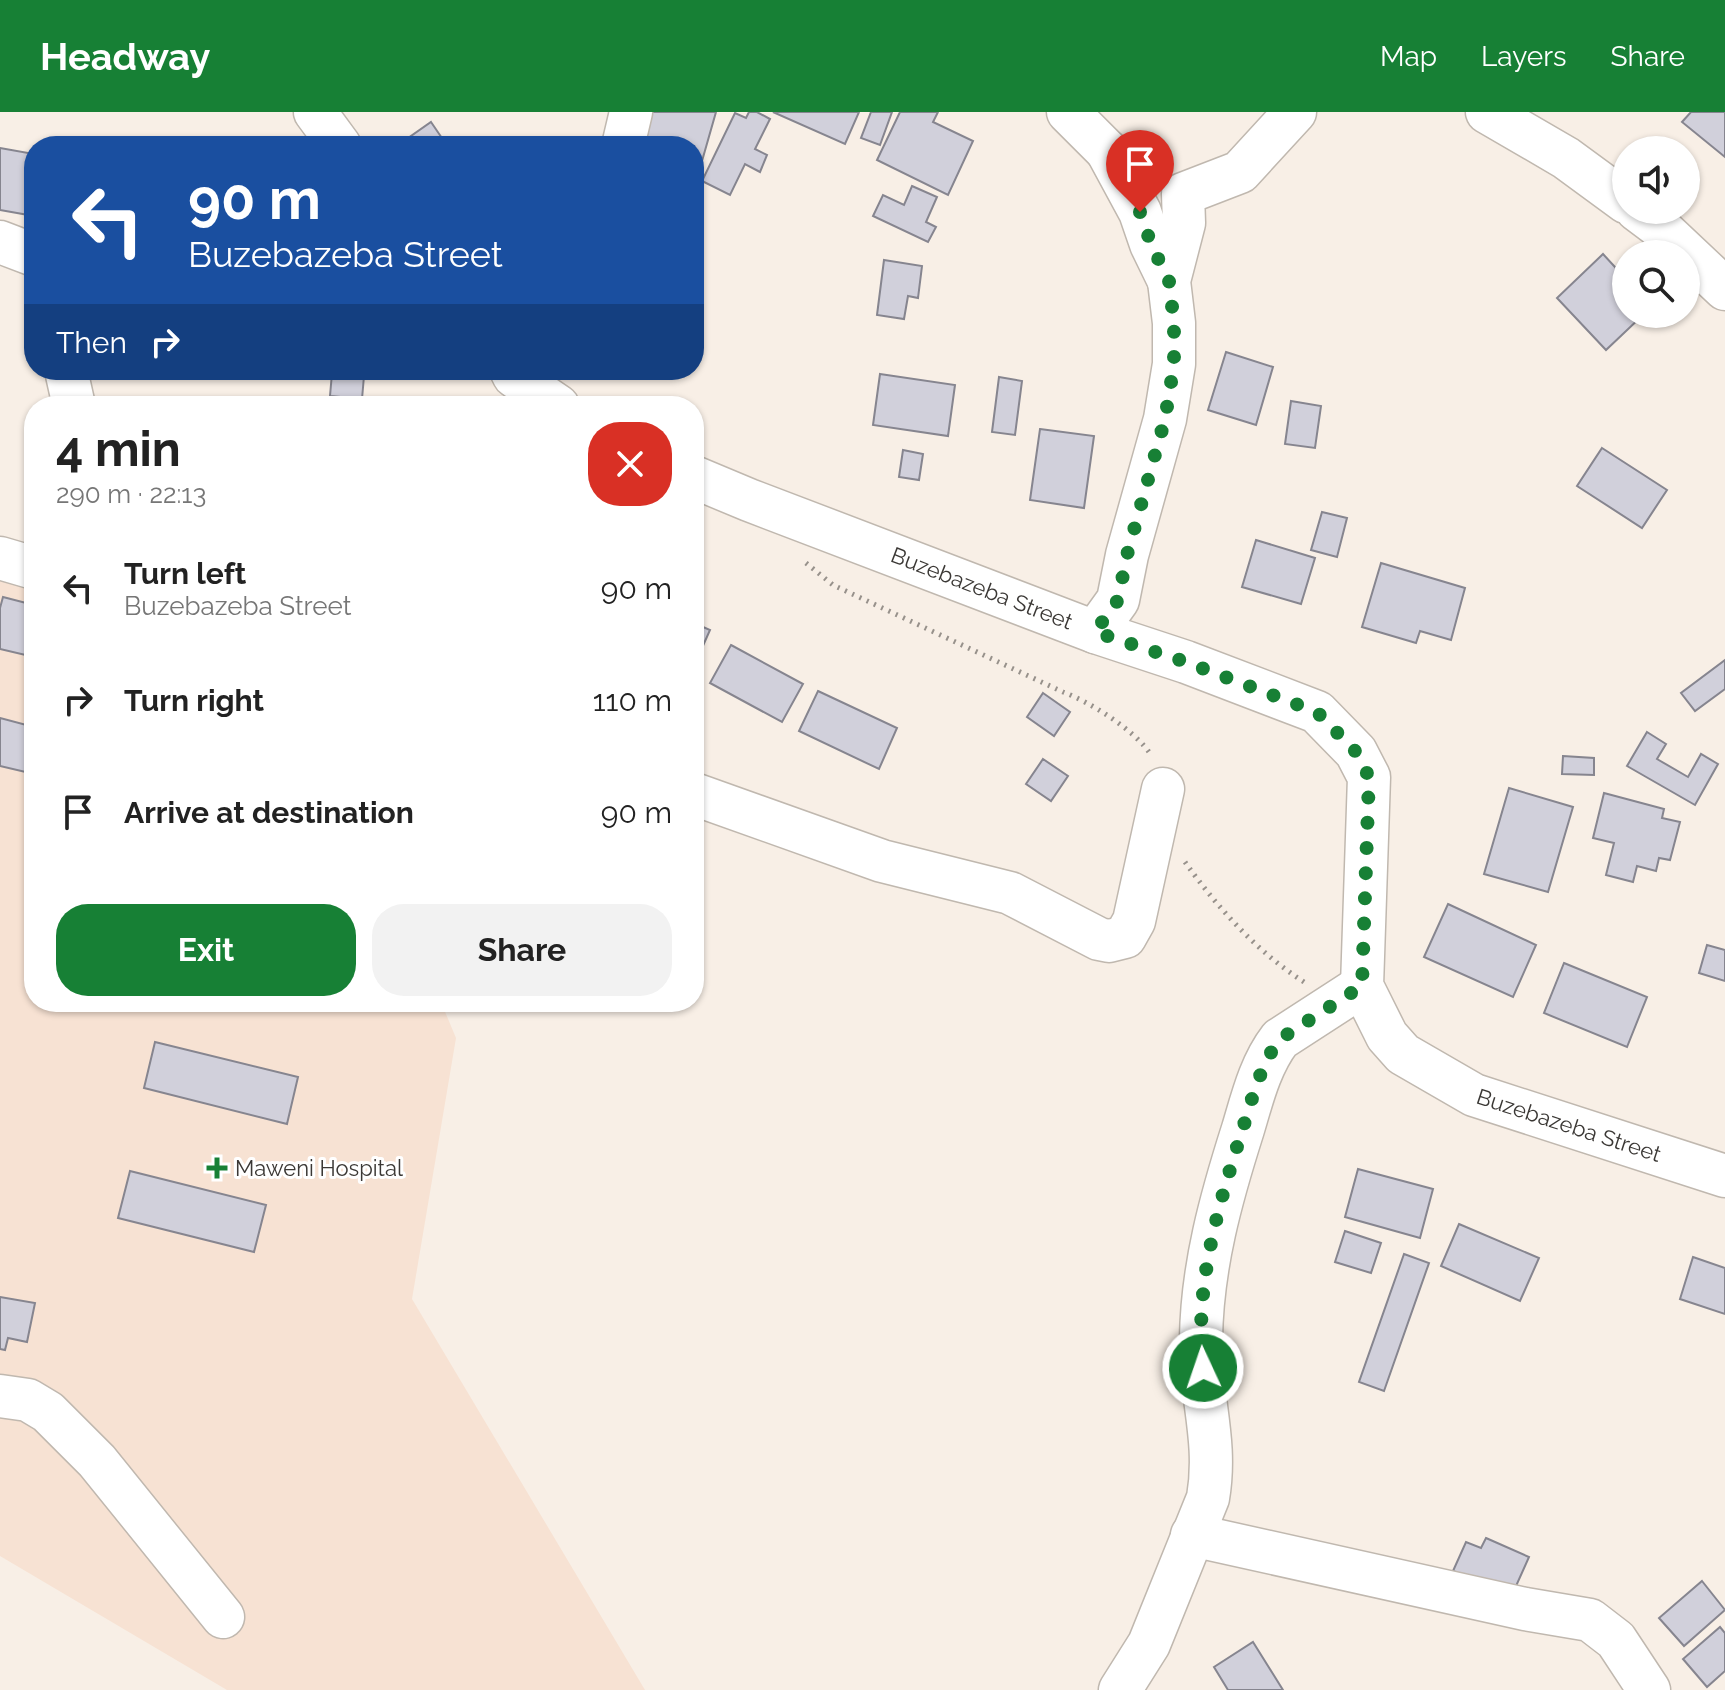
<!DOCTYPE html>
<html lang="en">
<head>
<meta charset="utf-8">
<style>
	:root { --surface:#fff; --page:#f2f2f2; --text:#222; --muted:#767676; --accent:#178035 }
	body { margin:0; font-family:Raleway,sans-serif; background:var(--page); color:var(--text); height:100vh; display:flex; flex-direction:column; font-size:30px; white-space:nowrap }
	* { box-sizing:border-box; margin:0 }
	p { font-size:26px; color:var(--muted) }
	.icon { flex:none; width:44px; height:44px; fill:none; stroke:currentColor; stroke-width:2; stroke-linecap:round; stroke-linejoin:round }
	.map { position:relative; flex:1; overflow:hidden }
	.details { position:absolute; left:24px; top:284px; width:680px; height:616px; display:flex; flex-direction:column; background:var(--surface); border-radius:32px; box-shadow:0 2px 6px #0004 }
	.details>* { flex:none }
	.top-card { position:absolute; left:24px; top:24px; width:680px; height:244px; border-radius:32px; box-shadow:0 2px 6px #0004; background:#1a4fa0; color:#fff; overflow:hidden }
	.tools { position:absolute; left:1612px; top:24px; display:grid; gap:16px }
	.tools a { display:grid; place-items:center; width:88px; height:88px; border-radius:50%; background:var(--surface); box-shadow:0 2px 6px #0004; font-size:40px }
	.pin { position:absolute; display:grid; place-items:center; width:68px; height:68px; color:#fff; margin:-82px -34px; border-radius:50% 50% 50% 0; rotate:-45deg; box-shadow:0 0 8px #0007 }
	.pin .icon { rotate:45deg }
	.me { position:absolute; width:88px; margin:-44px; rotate:357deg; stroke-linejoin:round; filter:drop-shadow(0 0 6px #0008) }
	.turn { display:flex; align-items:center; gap:28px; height:168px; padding:0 32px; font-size:36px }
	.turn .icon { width:104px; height:104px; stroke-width:2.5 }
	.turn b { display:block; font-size:56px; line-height:68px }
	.then { display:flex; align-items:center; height:76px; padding:0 32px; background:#0003; gap:16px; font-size:30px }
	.round { display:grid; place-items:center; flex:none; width:84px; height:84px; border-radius:32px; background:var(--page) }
	.head { display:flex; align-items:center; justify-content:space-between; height:136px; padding:0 32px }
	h1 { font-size:48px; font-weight:700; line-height:60px }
	.button { display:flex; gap:16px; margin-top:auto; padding:16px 32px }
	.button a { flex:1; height:92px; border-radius:32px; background:var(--accent); color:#fff; font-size:32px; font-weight:700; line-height:92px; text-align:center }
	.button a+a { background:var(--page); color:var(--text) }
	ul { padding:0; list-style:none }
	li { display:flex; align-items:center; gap:24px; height:112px; padding:0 32px }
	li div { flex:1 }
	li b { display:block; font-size:30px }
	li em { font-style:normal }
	header { display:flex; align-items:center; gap:48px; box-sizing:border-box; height:112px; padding:0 40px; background:var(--accent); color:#fff }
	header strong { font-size:38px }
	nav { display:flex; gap:44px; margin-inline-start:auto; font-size:28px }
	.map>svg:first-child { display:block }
</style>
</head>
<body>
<header>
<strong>Headway</strong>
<nav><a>Map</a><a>Layers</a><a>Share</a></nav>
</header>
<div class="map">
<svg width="1725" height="1578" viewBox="0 0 1725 1578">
	<rect width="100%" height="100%" fill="#f8efe6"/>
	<path fill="#f7e2d3" d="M 0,462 L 34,479 L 34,890 L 441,890 L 456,926 L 412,1187 L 645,1578 L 227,1578 L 0,1444 Z"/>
	<g fill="#d1d0db" stroke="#86858f" stroke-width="2">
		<path d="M 636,0 L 716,0 L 698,63 L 694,61 L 694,34 L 626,34 Z"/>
		<path d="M 749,0 L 757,0 L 770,7 L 755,37 L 767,43 L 760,60 L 745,52 L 730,83 L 702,69 L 735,1 L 746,6 Z"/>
		<path d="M 773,0 L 859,0 L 845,32 Z"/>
		<path d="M 871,0 L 892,0 L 880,33 L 861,26 Z"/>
		<path d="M 900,0 L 938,0 L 933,10 L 973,29 L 948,83 L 877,48 Z"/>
		<path d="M 1691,0 L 1725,0 L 1725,45 L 1682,10 Z"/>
		<path d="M 431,10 L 446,32 L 403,34 L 401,31 Z"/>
		<path d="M 0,36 L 34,42 L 34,104 L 0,98 Z"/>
		<path d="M 912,74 L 937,85 L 926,110 L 936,115 L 928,130 L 873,104 L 883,83 L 904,93 Z"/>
		<path d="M 1603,142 L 1626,167 L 1626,202 L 1644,202 L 1606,238 L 1557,186 Z"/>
		<path d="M 884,148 L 922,154 L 918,186 L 908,184 L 904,207 L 877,203 Z"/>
		<path d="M 1226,240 L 1273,255 L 1256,313 L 1208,298 Z"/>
		<path d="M 332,261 L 364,264 L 362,287 L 330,284 Z"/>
		<path d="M 880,262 L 955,273 L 948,324 L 873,313 Z"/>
		<path d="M 999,265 L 1022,269 L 1015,323 L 992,320 Z"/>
		<path d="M 1291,289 L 1321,294 L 1315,336 L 1285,332 Z"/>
		<path d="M 1040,317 L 1094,324 L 1084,396 L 1030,388 Z"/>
		<path d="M 1602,336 L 1667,378 L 1642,416 L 1577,374 Z"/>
		<path d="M 903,338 L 923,342 L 919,368 L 899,365 Z"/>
		<path d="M 1322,400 L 1347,406 L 1337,445 L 1311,438 Z"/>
		<path d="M 1256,428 L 1315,446 L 1301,492 L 1242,475 Z"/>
		<path d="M 1381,451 L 1465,476 L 1451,528 L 1420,519 L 1416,531 L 1362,515 Z"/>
		<path d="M 3,485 L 34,493 L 34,545 L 0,537 L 0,496 Z"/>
		<path d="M 694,511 L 710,518 L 694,554 Z"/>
		<path d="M 731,533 L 803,572 L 782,610 L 710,571 Z"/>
		<path d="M 1725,548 L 1725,577 L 1695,599 L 1681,581 Z"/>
		<path d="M 818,579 L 897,616 L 879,657 L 799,619 Z"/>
		<path d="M 1043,581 L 1070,600 L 1054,624 L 1027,605 Z"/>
		<path d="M 0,606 L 34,615 L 34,662 L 0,654 Z"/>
		<path d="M 1647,620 L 1666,632 L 1657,647 L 1688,665 L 1701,642 L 1718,652 L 1695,693 L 1627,654 Z"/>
		<path d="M 1563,644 L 1594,646 L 1594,663 L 1562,662 Z"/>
		<path d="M 1043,647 L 1068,664 L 1051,689 L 1026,672 Z"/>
		<path d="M 1509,676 L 1573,695 L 1548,780 L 1484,762 Z"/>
		<path d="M 1604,681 L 1664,697 L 1662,706 L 1680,710 L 1670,748 L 1659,746 L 1656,759 L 1637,754 L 1633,770 L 1606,763 L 1614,731 L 1593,726 Z"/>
		<path d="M 1448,792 L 1536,833 L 1513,885 L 1424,845 Z"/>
		<path d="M 1707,833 L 1725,838 L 1725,869 L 1699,861 Z"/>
		<path d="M 1564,851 L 1647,885 L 1627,935 L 1544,901 Z"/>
		<path d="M 155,930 L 298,965 L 287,1012 L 144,976 Z"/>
		<path d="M 1358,1057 L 1433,1077 L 1420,1126 L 1345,1105 Z"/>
		<path d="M 130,1059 L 266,1093 L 254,1140 L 118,1106 Z"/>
		<path d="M 1459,1112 L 1539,1146 L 1520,1189 L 1441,1154 Z"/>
		<path d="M 1345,1119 L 1381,1131 L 1371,1161 L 1335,1150 Z"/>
		<path d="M 1404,1142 L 1429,1151 L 1384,1279 L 1359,1270 Z"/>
		<path d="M 1693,1145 L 1725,1156 L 1725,1202 L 1680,1187 Z"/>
		<path d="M 0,1185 L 35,1191 L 27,1230 L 8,1226 L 5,1238 L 0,1237 Z"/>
		<path d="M 1486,1426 L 1529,1445 L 1512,1483 L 1453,1459 L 1466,1430 L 1481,1436 Z"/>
		<path d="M 1702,1469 L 1725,1498 L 1684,1534 L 1659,1506 Z"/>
		<path d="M 1720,1515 L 1725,1521 L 1725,1559 L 1707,1575 L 1683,1547 Z"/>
		<path d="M 1253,1530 L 1283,1578 L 1228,1578 L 1214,1555 Z"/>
	</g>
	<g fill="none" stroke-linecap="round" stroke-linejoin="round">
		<defs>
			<g id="minor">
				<path d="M 315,0 L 340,34"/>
				<path d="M 1068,0 L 1107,39 L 1129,56"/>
				<path d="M 1487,0 L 1566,46 L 1626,90"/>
				<path d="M 623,34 L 631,0"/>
				<path d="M 1107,39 L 1140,100 L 1151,132 L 1169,169"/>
				<path d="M 1637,98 L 1657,113 L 1725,177"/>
				<path d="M 0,130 L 34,143"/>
				<path d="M 66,258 L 74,294"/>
				<path d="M 511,258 L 514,264 L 558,294"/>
				<path d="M 694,365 L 749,388 L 1095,520 L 1186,550 L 1317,600 L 1356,640 L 1369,665 L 1362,874 L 1387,924 L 1403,942 L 1474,983 L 1725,1064"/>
				<path d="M 0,446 L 34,456"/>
				<path d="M 1095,520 L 1118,488 L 1127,443 L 1165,307 L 1174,252 L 1174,211 L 1169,169 L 1184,111 L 1183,82 L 1240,60 L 1295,0"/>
				<path d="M 694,682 L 882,749 L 1010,781 L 1099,827 L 1109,829 L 1125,825 L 1134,809 L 1163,677"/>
				<path d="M 0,1284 L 28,1288 L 48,1300 L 97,1349 L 223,1505"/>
				<path d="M 1192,1423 L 1525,1497 L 1590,1508 L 1616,1528 L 1649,1578"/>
				<path d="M 1120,1578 L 1149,1532 L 1208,1386 C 1218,1327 1199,1283 1201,1227 C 1202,1154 1221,1086 1243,1017 C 1252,987 1260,953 1280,927 L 1362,874"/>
			</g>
		</defs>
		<use href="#minor" stroke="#c0b8af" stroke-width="45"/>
		<g stroke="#97918b" stroke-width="5" stroke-dasharray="2 6" stroke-linecap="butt">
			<path d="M 806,451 L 833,473 L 1063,580 C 1090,590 1135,618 1151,643"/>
			<path d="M 1185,750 C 1217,795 1257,840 1304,870"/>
		</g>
		<use href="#minor" stroke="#fff" stroke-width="42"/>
	</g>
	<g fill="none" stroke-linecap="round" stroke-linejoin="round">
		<path stroke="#178035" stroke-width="14" stroke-dasharray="0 25.2" d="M 1140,100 L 1151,132 L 1169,169 L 1174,211 L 1174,252 L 1165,307 L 1127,443 L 1118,488 L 1095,520 L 1186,550 L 1317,600 L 1356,640 L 1369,665 L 1362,874 L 1280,927 C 1260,953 1252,988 1242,1019 C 1218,1095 1194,1175 1203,1256"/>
	</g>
	<path fill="#178035" stroke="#fff" stroke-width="3" d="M213 1044h8v8h8v8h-8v8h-8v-8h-8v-8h8z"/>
	<g text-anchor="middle" stroke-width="6" stroke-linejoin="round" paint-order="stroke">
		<g font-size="22" fill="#3b3835" stroke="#fff">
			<text transform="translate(982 476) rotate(21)" y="8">Buzebazeba Street</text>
			<text transform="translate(1569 1013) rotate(18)" y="8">Buzebazeba Street</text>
		</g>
		<g font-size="22" fill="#3b3835" stroke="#fff" text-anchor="start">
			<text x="235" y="1064">Maweni Hospital</text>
		</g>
	</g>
</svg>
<div class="tools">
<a><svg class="icon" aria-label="sound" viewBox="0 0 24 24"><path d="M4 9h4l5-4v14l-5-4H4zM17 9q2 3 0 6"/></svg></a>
<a><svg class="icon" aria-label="search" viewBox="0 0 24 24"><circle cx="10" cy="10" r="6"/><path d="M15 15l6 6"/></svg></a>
</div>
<div class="pin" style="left:1140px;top:100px;background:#d93025"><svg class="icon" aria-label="arrive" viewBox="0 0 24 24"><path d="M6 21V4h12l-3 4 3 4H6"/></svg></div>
<svg class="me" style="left:1203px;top:1256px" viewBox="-20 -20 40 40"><circle r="17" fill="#178035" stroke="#fff" stroke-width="3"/><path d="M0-11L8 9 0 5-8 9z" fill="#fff"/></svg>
<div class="top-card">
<div class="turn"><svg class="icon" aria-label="left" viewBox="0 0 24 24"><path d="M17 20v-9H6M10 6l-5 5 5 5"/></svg><div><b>90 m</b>Buzebazeba Street</div></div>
<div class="then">Then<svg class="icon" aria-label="right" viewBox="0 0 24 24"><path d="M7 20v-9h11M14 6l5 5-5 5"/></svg></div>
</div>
<section class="details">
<div class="head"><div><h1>4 min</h1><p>290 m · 22:13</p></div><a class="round" style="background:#d93025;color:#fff"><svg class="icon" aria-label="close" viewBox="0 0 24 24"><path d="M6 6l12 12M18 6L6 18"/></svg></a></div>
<ul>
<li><svg class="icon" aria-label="left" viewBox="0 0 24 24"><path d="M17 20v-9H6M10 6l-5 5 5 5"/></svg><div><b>Turn left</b><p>Buzebazeba Street</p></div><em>90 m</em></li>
<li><svg class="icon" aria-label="right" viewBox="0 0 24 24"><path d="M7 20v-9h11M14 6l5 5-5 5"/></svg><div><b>Turn right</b></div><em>110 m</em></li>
<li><svg class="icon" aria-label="arrive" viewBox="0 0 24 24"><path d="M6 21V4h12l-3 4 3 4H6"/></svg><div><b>Arrive at destination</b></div><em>90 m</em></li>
</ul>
<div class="button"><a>Exit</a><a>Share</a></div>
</section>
</div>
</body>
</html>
